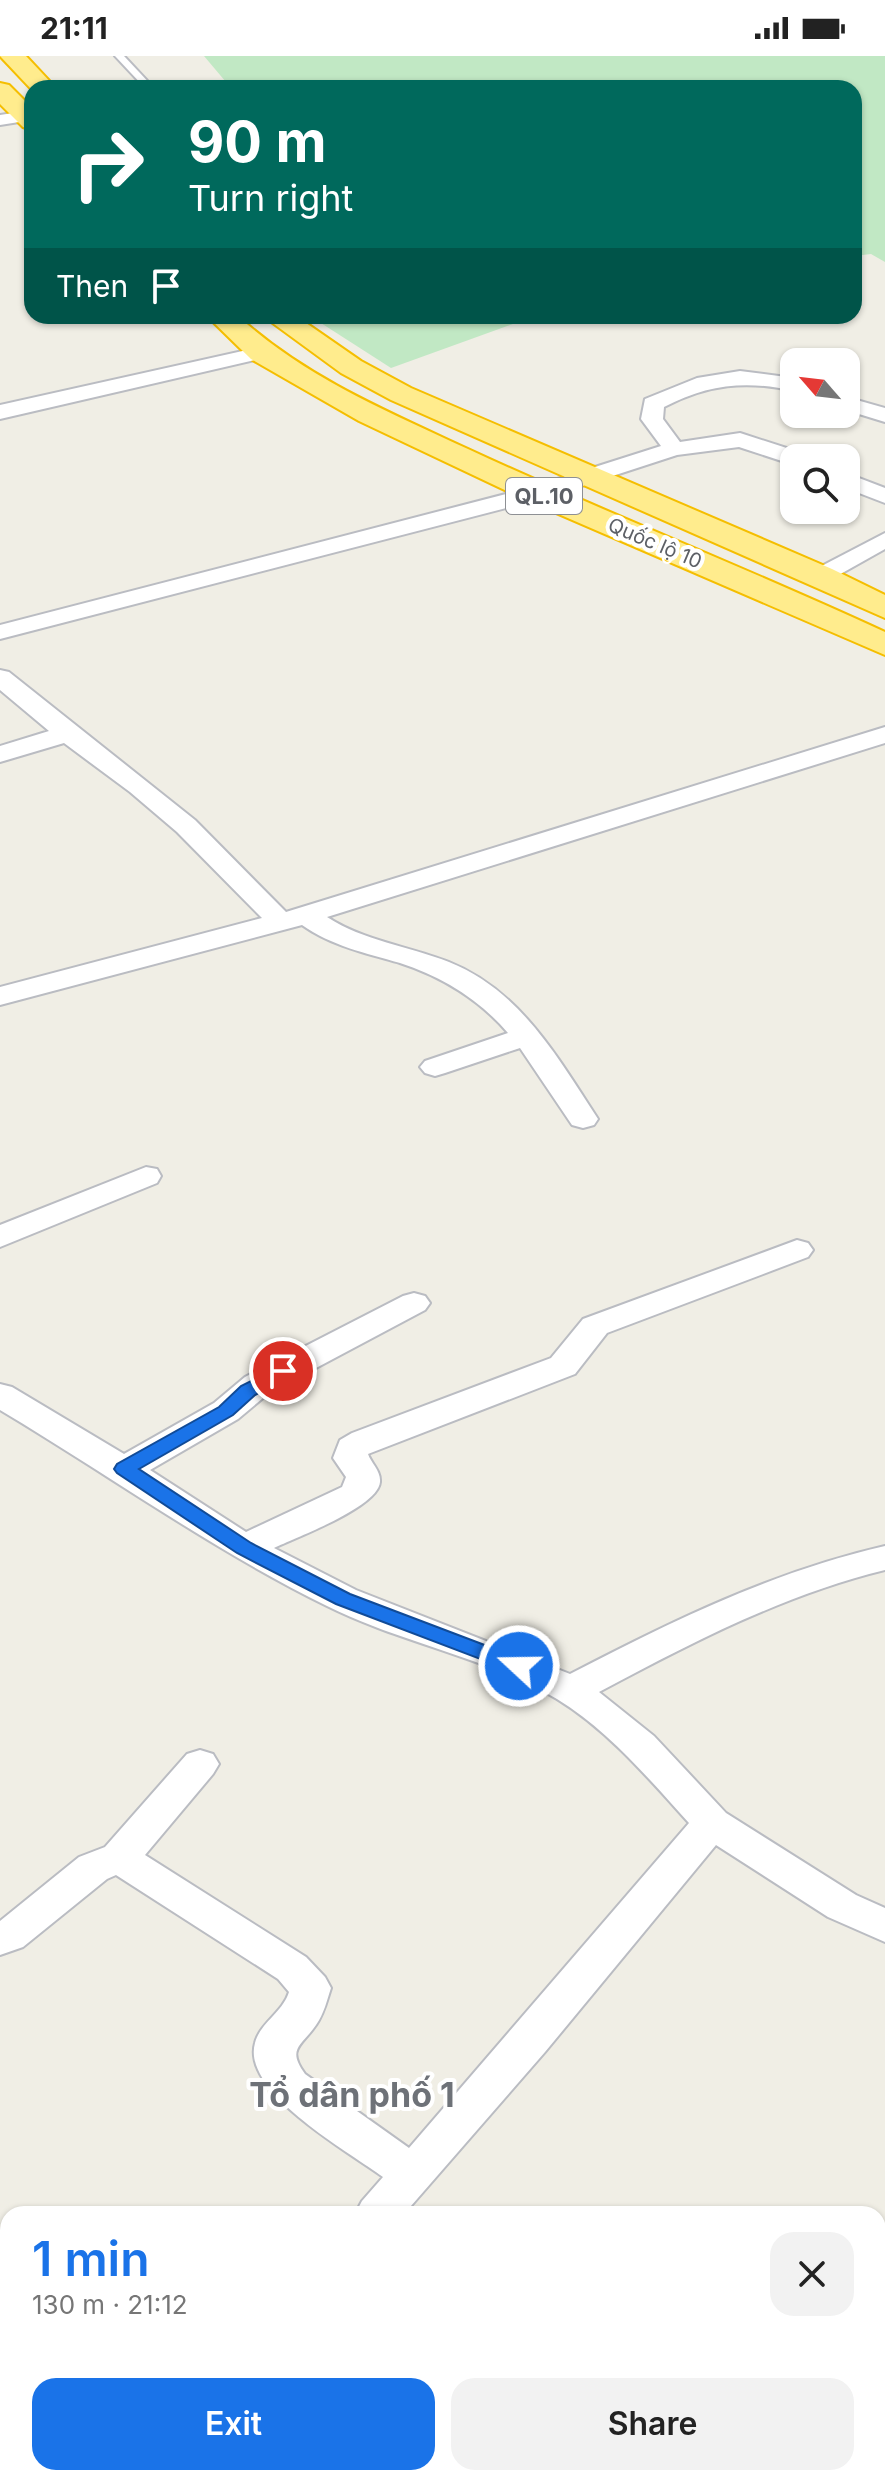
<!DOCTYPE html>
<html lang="en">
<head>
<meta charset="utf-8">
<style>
	:root { --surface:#fff; --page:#f2f2f2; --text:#222; --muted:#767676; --accent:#1a73e8 }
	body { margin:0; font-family:Inter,sans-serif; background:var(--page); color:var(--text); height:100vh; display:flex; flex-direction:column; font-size:30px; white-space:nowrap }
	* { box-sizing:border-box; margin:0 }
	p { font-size:26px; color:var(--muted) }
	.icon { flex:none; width:44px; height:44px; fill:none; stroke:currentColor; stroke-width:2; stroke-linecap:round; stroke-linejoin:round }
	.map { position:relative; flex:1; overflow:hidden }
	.panel { position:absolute; left:0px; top:2150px; width:886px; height:280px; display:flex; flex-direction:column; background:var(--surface); border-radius:24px 24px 0 0; box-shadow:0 2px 6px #0004 }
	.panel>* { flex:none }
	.hud { position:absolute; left:24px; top:24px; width:838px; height:244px; border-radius:24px; box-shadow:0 2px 6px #0004; background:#00695c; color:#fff; overflow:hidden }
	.needle { width:52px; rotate:298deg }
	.controls { position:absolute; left:780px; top:292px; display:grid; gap:16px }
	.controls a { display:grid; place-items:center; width:80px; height:80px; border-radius:16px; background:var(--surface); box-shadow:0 2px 6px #0004; font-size:40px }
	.pin { position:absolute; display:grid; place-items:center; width:68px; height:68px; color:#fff; margin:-34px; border:4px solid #fff; border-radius:50%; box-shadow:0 2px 8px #0007 }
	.me { position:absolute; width:88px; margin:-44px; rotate:291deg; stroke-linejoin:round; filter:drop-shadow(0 0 6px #0008) }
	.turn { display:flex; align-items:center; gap:28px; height:168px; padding:0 32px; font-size:36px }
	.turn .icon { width:104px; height:104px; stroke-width:2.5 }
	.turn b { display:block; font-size:56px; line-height:68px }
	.then { display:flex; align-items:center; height:76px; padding:0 32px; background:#0003; gap:16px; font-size:30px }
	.round { display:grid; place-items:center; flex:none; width:84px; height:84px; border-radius:24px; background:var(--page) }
	.head { display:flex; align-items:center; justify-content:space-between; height:136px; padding:0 32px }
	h1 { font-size:48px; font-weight:600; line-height:60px; color:var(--accent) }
	.action { display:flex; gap:16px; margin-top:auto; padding:16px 32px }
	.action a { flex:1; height:92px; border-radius:24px; background:var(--accent); color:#fff; font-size:32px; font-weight:600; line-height:92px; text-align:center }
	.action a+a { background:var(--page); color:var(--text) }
	.status { display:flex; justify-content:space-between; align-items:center; height:56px; padding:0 40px; background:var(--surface); direction:ltr }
	.status svg { height:22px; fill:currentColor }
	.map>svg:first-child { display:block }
</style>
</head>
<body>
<div class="status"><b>21:11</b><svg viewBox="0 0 49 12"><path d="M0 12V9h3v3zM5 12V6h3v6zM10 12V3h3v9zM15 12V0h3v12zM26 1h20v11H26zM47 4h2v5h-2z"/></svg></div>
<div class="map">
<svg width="885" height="2430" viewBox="0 0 885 2430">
	<rect width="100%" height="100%" fill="#f0eee5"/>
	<g fill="#c1e8c4">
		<path d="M 204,0 L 885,0 L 885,206 L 871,198 L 854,200 L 854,32 L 231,32 Z"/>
		<path d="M 310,260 L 535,260 L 391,312 Z"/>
	</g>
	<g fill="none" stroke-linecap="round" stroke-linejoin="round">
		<defs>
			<path id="lane" d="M 115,0 L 124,0 L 154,32 L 145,32 Z"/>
			<g id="street">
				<path d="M 26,55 L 32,56 L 32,64 L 0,69 L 0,59 Z"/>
				<path d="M 261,291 L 268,293 L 271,297 L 268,301 L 0,363 L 0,349 Z"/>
				<path d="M 740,315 L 794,322 L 794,335 C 747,324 707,328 664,351 L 663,363 L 680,386 L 740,377 L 802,397 L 805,402 L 794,402 L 794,409 L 739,391 L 677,399 L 545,442 L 0,583 L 0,569 L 529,432 L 661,390 L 641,363 L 645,343 L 697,322 Z"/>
				<path d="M 846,341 L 885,352 L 885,366 L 846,354 Z"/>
				<path d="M 846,417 L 885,432 L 885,447 L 846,432 Z"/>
				<path d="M 885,477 L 885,493 L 828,525 L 812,525 L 808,520 L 812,515 Z"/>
				<path d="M 0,614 L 9,616 L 195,764 L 286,856 L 885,671 L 885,687 L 327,861 C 364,885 408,890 449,906 C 520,934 558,1002 598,1063 L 594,1069 L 583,1072 L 572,1069 L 520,992 L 445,1017 L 435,1020 L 425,1017 L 420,1011 L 425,1005 L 508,977 C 480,944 441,920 400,907 C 365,897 332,890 302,869 L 0,949 L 0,931 L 262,862 L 177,776 L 130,736 L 64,687 L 0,706 L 0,690 L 49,675 L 0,634 Z"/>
				<path d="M 146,1111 L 157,1113 L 161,1120 L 157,1127 L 0,1191 L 0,1169 Z"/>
				<path d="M 797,1184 L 808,1187 L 813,1194 L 808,1201 L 607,1277 L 575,1318 L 368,1398 C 371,1407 381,1415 380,1426 C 378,1451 297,1481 274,1492 L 356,1534 L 570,1618 C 672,1565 772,1516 885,1490 L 885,1514 C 783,1539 691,1587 599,1636 L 654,1680 L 726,1757 L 856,1839 L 885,1852 L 885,1886 L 828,1861 L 716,1789 L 545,1996 L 404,2158 L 355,2158 L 362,2145 L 383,2121 C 349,2096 241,2036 255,1987 C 260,1967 283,1956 289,1936 L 278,1923 L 116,1819 L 107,1823 L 23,1891 L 0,1899 L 0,1865 L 79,1801 L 105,1791 L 187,1698 L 200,1694 L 213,1698 L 219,1708 L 213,1718 L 145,1799 L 306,1901 L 325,1921 L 331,1932 C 327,1944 324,1958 316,1969 C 302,1990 286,1992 305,2018 L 409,2092 L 689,1767 C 650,1724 608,1674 557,1643 C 486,1601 401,1587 327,1550 C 213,1494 109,1419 0,1354 L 0,1328 L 12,1331 L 124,1398 L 214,1347 L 245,1321 L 403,1240 L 414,1237 L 425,1240 L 430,1247 L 425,1254 L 269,1337 L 238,1363 L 150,1414 L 246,1476 L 342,1431 L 346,1421 L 333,1402 L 340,1384 L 352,1377 L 551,1302 L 583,1263 Z"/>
				<path d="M 885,2290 L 885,2342 L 878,2344 L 878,2293 Z"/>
				<path d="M 878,2409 L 885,2416 L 885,2430 L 840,2430 L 837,2422 L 878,2422 Z"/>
				<path d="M 142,2422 L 190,2422 L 187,2430 L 139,2430 Z"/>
			</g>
			<g id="highway">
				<path d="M 0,0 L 26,0 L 56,32 L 32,34 Z"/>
				<path d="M 0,27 L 9,29 L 32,52 L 32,74 L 23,71 L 0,48 Z"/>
				<path d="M 207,260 L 238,260 C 303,320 388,356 468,393 C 606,457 747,512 885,576 L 885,599 L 526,444 L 359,365 L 251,303 Z"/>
				<path d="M 263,260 L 296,260 L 361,305 L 411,332 L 832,513 L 885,539 L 885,562 L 391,344 L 341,317 Z"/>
			</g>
		</defs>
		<use href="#lane" stroke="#babcc2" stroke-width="4"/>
		<use href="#street" stroke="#babcc2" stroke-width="4"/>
		<use href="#highway" stroke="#f5be00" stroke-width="4"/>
		<use href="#lane" fill="#fff" fill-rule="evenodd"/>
		<use href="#street" fill="#fff" fill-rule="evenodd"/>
		<use href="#highway" fill="#ffec8d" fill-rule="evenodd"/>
	</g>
	<path fill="#1a73e8" stroke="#114b97" stroke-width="2" d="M 283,1309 L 292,1315 L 290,1320 L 255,1339 L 233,1359 L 139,1413 L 251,1487 L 350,1538 L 527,1605 L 530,1610 L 527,1615 L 512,1615 L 336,1548 L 237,1497 L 117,1417 L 114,1413 L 117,1408 L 219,1351 L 241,1330 Z"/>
	<g text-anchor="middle" stroke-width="8" stroke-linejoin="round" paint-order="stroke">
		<g font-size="20" fill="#5d6066" stroke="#fff">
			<text transform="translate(655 487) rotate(23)" y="7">Quốc lộ 10</text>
		</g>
		<rect fill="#fff" stroke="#8e9094" stroke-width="2" x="506" y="422" width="76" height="36" rx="6"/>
		<g font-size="22" font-weight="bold" fill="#5d6066">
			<text x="544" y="448">QL.10</text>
		</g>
		<g font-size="34" font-weight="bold" fill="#6e7278" stroke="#fff">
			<text x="352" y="2051">Tổ dân phố 1</text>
		</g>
	</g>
</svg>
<div class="controls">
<a><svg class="needle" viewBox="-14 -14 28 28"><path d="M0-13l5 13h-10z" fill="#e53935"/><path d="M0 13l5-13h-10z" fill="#767676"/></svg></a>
<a><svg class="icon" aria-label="search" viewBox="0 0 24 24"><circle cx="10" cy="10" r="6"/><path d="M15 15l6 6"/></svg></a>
</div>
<div class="pin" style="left:283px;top:1315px;background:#d93025"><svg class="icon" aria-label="arrive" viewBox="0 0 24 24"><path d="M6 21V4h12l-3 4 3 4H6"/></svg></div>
<svg class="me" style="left:519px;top:1610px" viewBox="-20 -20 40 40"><circle r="17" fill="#1a73e8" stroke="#fff" stroke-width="3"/><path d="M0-11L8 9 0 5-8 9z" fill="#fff"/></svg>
<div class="hud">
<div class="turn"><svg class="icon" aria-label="right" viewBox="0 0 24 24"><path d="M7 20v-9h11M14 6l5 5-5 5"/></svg><div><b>90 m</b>Turn right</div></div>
<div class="then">Then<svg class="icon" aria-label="arrive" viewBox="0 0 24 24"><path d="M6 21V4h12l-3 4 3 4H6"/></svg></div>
</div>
<section class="panel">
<div class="head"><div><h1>1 min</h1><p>130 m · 21:12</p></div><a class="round"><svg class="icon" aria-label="close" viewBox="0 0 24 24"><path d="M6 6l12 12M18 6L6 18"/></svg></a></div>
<div class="action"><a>Exit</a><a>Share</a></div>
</section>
</div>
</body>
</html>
